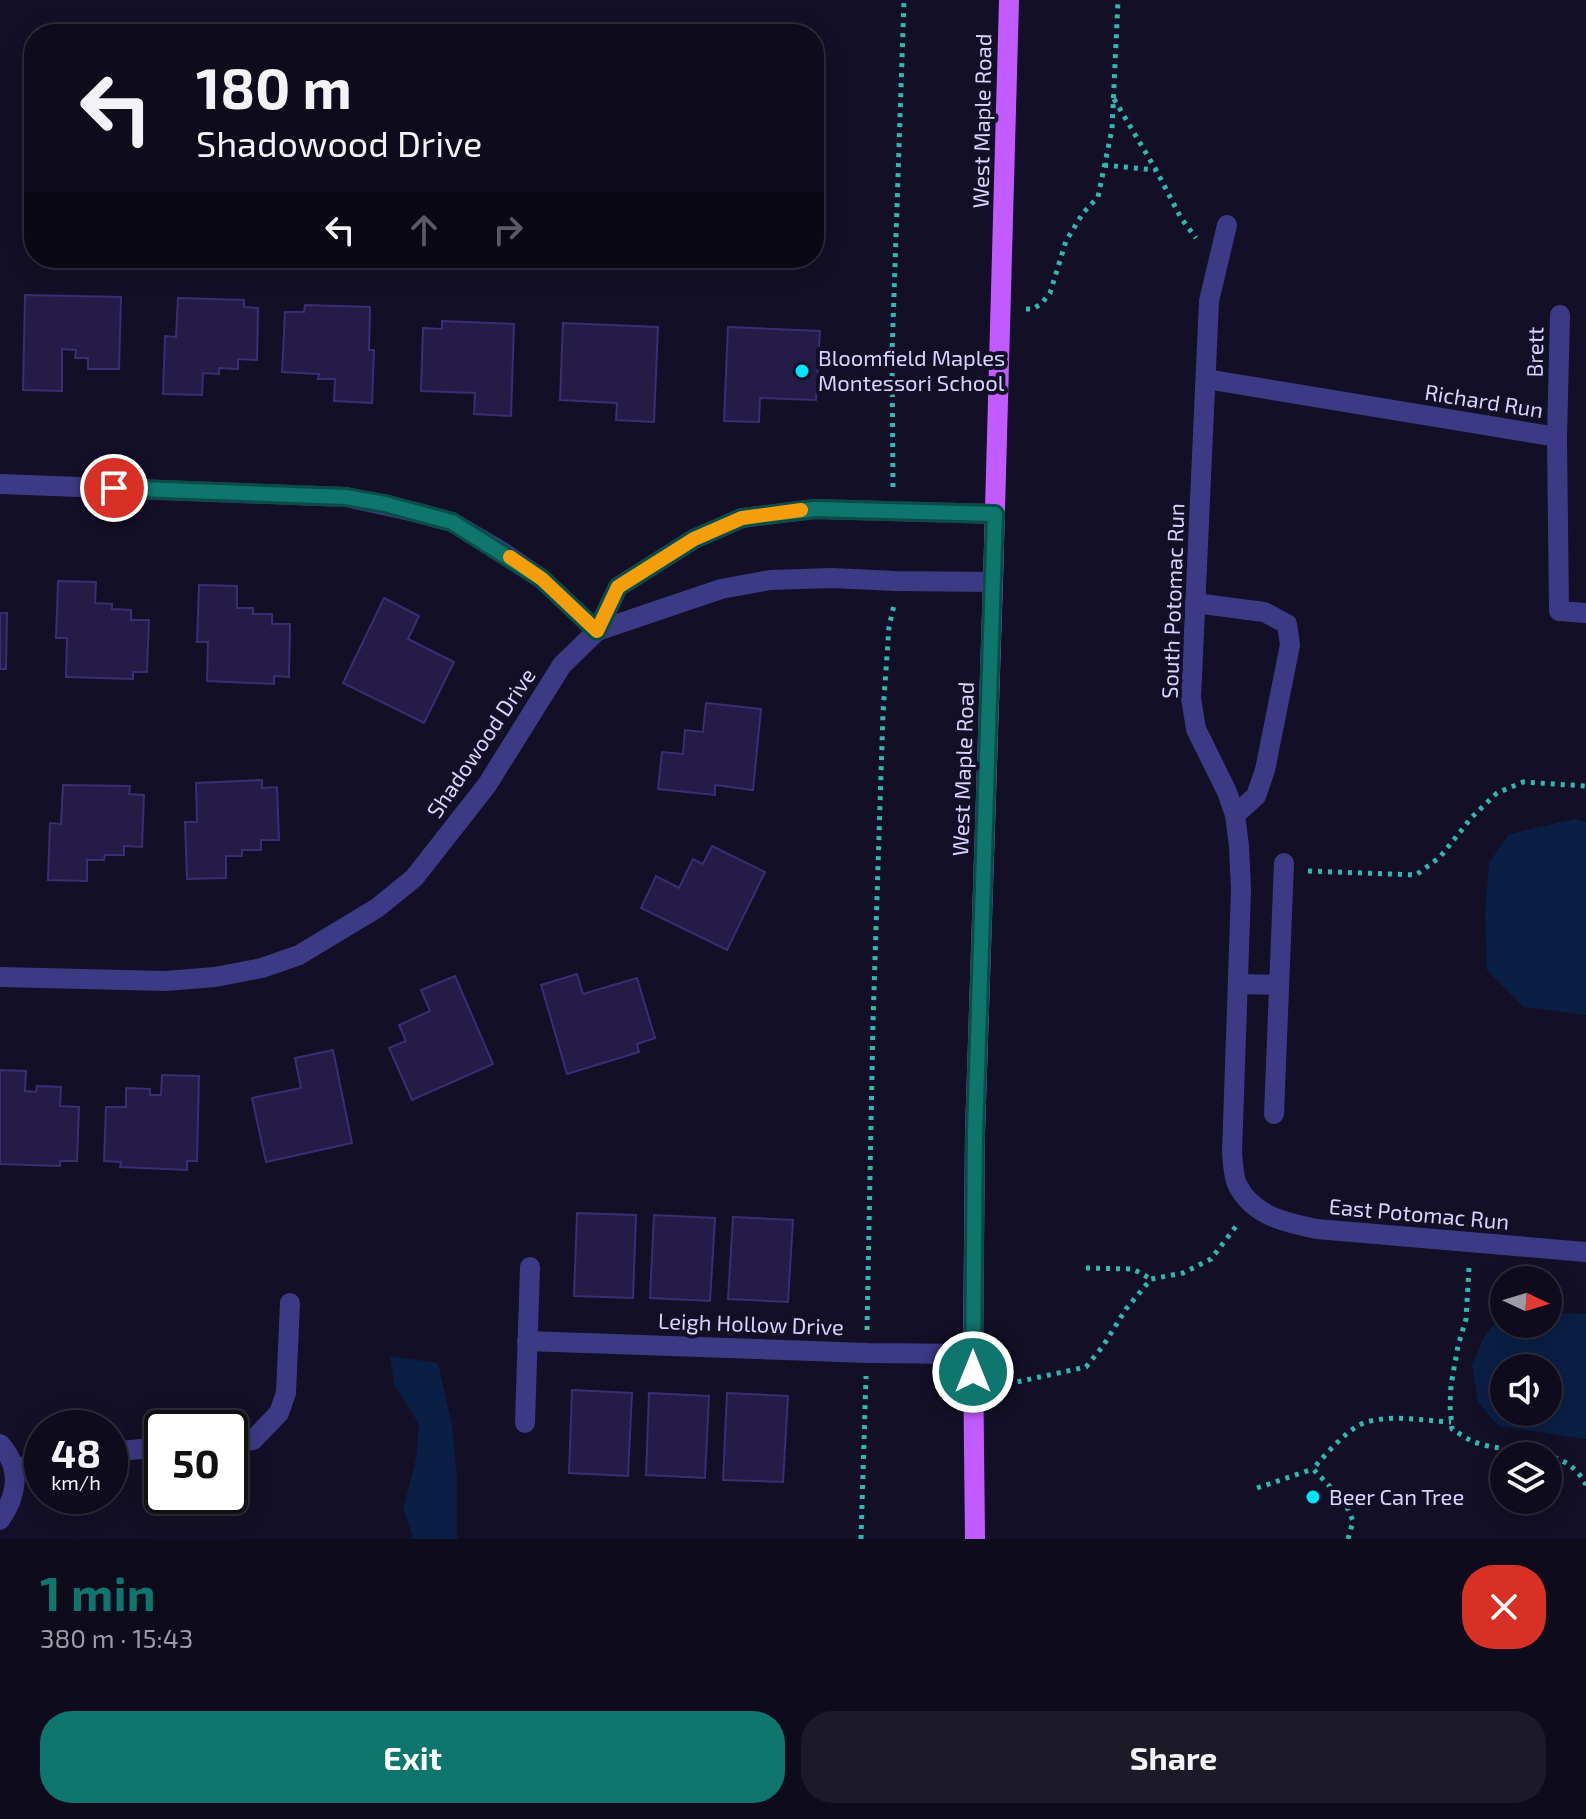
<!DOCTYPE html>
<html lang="en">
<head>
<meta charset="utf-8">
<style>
	:root { --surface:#0e0b1c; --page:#1c1929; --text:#f1f3f6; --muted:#9b9ba3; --line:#2e2b3b; --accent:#0f766e }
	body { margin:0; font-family:"Exo 2",sans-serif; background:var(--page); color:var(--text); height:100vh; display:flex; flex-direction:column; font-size:30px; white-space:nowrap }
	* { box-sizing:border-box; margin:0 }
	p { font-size:26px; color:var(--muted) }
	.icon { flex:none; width:44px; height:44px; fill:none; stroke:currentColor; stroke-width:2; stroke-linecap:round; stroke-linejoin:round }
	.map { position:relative; height:1539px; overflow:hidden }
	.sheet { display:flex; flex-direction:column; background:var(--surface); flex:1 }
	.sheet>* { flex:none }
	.banner { position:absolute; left:24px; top:24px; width:800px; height:244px; border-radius:32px; box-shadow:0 4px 20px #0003,0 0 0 2px var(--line); background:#0e0b1c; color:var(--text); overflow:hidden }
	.needle { width:52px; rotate:94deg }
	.controls { position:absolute; left:1490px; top:1266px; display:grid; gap:16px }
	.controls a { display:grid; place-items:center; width:72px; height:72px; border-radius:50%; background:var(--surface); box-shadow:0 4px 20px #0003,0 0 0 2px var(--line); font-size:40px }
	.speed { position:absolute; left:24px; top:1410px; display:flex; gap:16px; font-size:40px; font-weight:700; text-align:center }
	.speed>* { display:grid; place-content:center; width:104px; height:104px; border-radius:50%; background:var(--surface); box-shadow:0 4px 20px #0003,0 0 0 2px var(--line); line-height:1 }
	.speed small { font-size:20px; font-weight:400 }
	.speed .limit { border:4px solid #111; border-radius:12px; background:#fff; color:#111 }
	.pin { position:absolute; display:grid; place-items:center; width:68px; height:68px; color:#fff; margin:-34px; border:4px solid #fff; border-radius:50%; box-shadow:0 2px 8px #0007 }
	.me { position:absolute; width:88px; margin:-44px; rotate:0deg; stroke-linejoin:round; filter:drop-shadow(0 0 6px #0008) }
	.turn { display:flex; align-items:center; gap:28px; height:168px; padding:0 40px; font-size:36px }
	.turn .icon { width:104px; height:104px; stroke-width:2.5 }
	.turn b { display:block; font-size:56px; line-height:68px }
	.lanes { display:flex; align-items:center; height:76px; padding:0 40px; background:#0003; justify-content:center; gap:40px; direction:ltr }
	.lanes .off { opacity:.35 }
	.round { display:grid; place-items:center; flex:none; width:84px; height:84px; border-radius:32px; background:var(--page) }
	.summary { display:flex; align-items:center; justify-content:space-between; height:136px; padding:0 40px }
	h1 { font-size:48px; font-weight:700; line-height:60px; color:var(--accent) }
	.cta { display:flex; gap:16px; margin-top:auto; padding:16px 40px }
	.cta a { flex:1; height:92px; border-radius:32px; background:var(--accent); color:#fff; font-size:32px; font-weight:700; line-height:92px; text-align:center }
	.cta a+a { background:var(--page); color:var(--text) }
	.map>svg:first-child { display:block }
</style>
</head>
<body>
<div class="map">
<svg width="1586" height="1539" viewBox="0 0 1586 1539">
	<rect width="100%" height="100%" fill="#130f26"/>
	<g fill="#0a1f44" fill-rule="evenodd">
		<path d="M 1575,819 L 1586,822 L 1586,1015 L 1524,1007 L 1487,970 L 1485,915 L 1489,863 L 1509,834 Z"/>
		<path d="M 1548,1313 L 1586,1314 L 1586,1439 L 1498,1426 L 1478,1402 L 1472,1365 L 1484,1337 L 1500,1317 L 1504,1317 L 1504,1324 L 1548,1324 ZM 1504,1368 L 1548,1368 L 1548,1412 L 1504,1412 Z"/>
		<path d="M 390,1356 L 438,1363 L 452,1425 L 457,1475 L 457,1539 L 412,1539 L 413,1538 L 403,1509 L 416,1459 L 419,1424 L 394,1384 Z"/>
	</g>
	<g fill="#241b47" stroke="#3b2d73" stroke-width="2">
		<path d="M 25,295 L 121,297 L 119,369 L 88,369 L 88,358 L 75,358 L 76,350 L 62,349 L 62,391 L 23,390 Z"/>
		<path d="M 178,298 L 244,300 L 244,307 L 258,308 L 257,360 L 238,359 L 238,369 L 219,368 L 219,374 L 203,373 L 202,395 L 163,394 L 165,336 L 176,337 Z"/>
		<path d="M 305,305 L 370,307 L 369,350 L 374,350 L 372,403 L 334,401 L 335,379 L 318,379 L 319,374 L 282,372 L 285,312 L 304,312 Z"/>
		<path d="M 442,321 L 514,324 L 511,416 L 474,414 L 475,393 L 421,391 L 423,328 L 442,329 Z"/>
		<path d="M 563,323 L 658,327 L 654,422 L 616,420 L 617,403 L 560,400 Z"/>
		<path d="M 728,327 L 820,331 L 816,400 L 760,398 L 759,422 L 724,421 Z"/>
		<path d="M 58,581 L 96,582 L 95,603 L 112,604 L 112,609 L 131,610 L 131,620 L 149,620 L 147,672 L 133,672 L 133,679 L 66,677 L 67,638 L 56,638 Z"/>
		<path d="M 199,585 L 237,586 L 237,608 L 253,608 L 253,614 L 272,614 L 272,624 L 290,624 L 289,677 L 274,676 L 274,684 L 207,681 L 208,642 L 197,642 Z"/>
		<path d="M 384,598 L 419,616 L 408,639 L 454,662 L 424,723 L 343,683 Z"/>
		<path d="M 0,613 L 7,613 L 6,669 L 0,669 Z"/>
		<path d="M 706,703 L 761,709 L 753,790 L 715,785 L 715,795 L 658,789 L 662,752 L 683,754 L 685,730 L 703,732 Z"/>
		<path d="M 262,780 L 262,788 L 277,787 L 279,840 L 261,840 L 261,850 L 242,850 L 242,856 L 226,856 L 226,878 L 187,879 L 185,822 L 197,822 L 196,783 Z"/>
		<path d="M 63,785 L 130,786 L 129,794 L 144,795 L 142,847 L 124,846 L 124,855 L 105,855 L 104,860 L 87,860 L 87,881 L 48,880 L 50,823 L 61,824 Z"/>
		<path d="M 712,846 L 765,872 L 727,950 L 641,908 L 656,876 L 679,888 L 693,859 L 703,864 Z"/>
		<path d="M 577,974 L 583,994 L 637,978 L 655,1038 L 637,1044 L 639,1052 L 567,1074 L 541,985 Z"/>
		<path d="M 455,976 L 493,1064 L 412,1100 L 389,1048 L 406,1041 L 399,1025 L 430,1011 L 421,990 Z"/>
		<path d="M 333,1050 L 352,1143 L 266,1162 L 252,1098 L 301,1088 L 295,1058 Z"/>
		<path d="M 0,1070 L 26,1071 L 25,1091 L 36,1092 L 37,1086 L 61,1087 L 60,1106 L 79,1107 L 77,1161 L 60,1161 L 60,1166 L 0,1164 Z"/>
		<path d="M 162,1075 L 199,1076 L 197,1161 L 187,1161 L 187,1170 L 120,1167 L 121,1162 L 104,1161 L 106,1107 L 126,1107 L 126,1088 L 150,1089 L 150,1095 L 161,1095 Z"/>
		<path d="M 577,1213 L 636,1215 L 633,1298 L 574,1296 Z"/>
		<path d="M 654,1215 L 715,1218 L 710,1301 L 650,1298 Z"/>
		<path d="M 733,1217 L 793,1220 L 788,1302 L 728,1299 Z"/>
		<path d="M 572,1390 L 632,1393 L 628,1476 L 569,1473 Z"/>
		<path d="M 649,1393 L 709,1396 L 705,1478 L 646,1475 Z"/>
		<path d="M 727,1393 L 788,1396 L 783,1482 L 723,1480 Z"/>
	</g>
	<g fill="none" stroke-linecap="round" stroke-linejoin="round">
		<g stroke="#2fb8b0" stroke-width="5" stroke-dasharray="4 6" stroke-linecap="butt">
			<path d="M 1114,99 L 1156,170 L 1181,218 L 1196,238"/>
			<path d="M 1104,165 L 1155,170"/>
			<path d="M 1026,309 L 1033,309 L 1042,303 L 1050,293 L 1066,241 L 1083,213 L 1098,197 L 1112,129 L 1118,0"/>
			<path d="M 893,487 L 892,354 L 904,0"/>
			<path d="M 1308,871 L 1416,875 L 1440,857 L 1472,817 L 1497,793 L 1523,782 L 1586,786"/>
			<path d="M 1086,1268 L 1133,1269 L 1151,1279"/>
			<path d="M 1469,1268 L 1466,1319 L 1458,1346 L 1451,1385 L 1450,1405 L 1452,1429 C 1459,1433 1467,1439 1474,1442 C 1512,1456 1566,1443 1586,1485"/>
			<path d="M 867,1330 L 873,1022 L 883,713 L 889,627 L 894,605"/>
			<path d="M 998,1386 L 1086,1367 L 1103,1346 L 1126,1309 L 1151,1279 L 1183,1273 L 1211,1259 L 1237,1225"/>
			<path d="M 1257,1488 L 1313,1469"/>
			<path d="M 861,1539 L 866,1376"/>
			<path d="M 1348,1539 L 1353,1521 L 1345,1502 L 1313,1469 C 1325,1455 1338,1440 1353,1429 C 1376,1411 1423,1421 1451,1422"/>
		</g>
		<g stroke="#3d3a85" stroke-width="20">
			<path d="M 1227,225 L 1209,301 L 1191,698 L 1196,729 L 1227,792 L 1235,815 L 1239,846 L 1241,890 L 1232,1153 C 1233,1162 1233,1175 1237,1184 C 1252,1216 1287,1223 1317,1229 L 1586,1252"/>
			<path d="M 1206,379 L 1557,437 L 1559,611 L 1586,613"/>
			<path d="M 1557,437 L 1560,315"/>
			<path d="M 0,484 L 346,497 L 415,512 L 452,522 L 501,551 L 542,579 L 597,631"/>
			<path d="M 1195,603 L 1264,612 L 1287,624 L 1290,645 L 1265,770 L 1256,796 L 1235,815"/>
			<path d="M 597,631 L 721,589 L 770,580 L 832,578 L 895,581 L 993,582"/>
			<path d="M 0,977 L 165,981 L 215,977 L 262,968 L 299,955 L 377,908 L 414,878 L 487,785 L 562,665 L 597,631 L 618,587 L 694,539 L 742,518 L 815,509 L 995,514"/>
			<path d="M 1238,984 L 1279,985"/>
			<path d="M 1274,1114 L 1284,863"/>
			<path d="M 527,1341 L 867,1353 L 973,1354"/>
			<path d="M 525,1423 L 530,1267"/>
			<path d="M 230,1442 L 253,1440 L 279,1413 L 286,1393 L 290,1303"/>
			<path d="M 0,1444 C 22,1468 17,1496 0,1520"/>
			<path d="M 110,1452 L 162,1447"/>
			<path d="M 14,1469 L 42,1461"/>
		</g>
		<path stroke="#c25bff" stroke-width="20" d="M 975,1539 L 973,1354 L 975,1133 L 993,582 L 1009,0"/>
	</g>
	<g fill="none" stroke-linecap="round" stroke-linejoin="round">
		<defs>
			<path id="route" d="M 114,488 L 346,497 L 385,504 L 452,522 L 542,579 L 597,631 L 618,587 L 694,539 L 742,518 L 815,509 L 995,514 L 975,1133 L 973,1372"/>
		</defs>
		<use href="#route" stroke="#0a4d48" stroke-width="20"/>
		<use href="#route" stroke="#0f766e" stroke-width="14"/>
		<path stroke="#f59e0b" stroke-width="14" d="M 510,557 L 542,579 L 597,631 L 618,587 L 694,539 L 742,518 L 801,510"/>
	</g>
	<g fill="#00e5ff" stroke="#130f26" stroke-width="3">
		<circle cx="802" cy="371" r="8"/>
		<circle cx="1313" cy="1497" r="8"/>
	</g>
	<g text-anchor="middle" stroke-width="8" stroke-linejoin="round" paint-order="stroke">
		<g font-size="22" fill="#d9d4ff" stroke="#130f26">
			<text transform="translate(982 121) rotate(-89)" y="8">West Maple Road</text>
			<text transform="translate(1535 352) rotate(-89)" y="8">Brett</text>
			<text transform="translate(1484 401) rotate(9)" y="8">Richard Run</text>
			<text transform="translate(1173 601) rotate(-88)" y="8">South Potomac Run</text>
			<text transform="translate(481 743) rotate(-56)" y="8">Shadowood Drive</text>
			<text transform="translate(963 769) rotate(-88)" y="8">West Maple Road</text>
			<text transform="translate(1419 1214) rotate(5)" y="8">East Potomac Run</text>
			<text transform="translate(751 1324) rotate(2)" y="8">Leigh Hollow Drive</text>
		</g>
		<g font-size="22" fill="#d9d4ff" stroke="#130f26" text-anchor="start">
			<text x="818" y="366">Bloomfield Maples<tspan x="818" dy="25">Montessori School</tspan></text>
			<text x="1329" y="1505">Beer Can Tree</text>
		</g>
	</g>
</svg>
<div class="controls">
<a><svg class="needle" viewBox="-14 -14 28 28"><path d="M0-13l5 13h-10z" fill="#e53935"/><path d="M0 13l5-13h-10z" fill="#9b9ba3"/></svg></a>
<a><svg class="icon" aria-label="sound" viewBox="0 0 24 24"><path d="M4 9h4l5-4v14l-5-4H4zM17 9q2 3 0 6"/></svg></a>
<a><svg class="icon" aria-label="layers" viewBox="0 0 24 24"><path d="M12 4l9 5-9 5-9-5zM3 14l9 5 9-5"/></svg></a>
</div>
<div class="speed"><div>48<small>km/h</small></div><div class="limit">50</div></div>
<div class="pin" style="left:114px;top:488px;background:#d93025"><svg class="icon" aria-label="arrive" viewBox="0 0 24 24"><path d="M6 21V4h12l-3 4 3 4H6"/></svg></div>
<svg class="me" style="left:973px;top:1372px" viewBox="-20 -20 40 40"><circle r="17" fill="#0f766e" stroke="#fff" stroke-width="3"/><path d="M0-11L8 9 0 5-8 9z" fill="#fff"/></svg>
<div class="banner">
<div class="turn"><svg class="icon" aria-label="left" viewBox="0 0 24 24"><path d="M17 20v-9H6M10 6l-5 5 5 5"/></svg><div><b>180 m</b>Shadowood Drive</div></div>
<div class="lanes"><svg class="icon" aria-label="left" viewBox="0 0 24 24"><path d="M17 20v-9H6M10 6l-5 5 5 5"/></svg><svg class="icon off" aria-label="ahead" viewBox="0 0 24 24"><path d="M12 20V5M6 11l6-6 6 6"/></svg><svg class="icon off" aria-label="right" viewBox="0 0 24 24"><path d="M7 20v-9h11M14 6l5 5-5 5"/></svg></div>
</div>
</div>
<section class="sheet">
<div class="summary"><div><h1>1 min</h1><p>380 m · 15:43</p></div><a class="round" style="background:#d93025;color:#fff"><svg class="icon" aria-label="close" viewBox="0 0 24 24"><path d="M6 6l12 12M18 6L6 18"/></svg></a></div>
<div class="cta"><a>Exit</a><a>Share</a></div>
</section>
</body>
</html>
